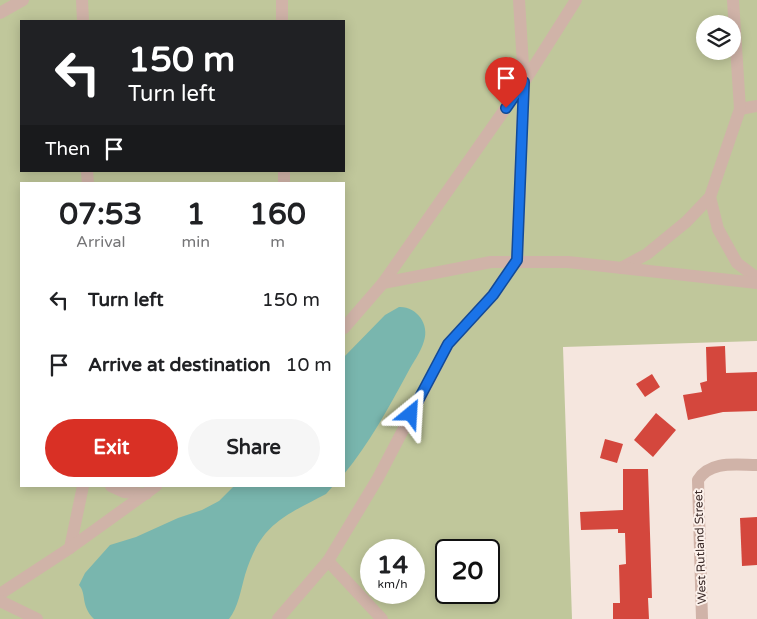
<!DOCTYPE html>
<html lang="en">
<head>
<meta charset="utf-8">
<style>
	:root { --surface:#fff; --page:#f6f6f6; --text:#202124; --muted:#757577; --accent:#d93025 }
	body { margin:0; font-family:"Varela Round",sans-serif; background:var(--page); color:var(--text); height:100vh; display:flex; flex-direction:column; font-size:19px; white-space:nowrap }
	* { box-sizing:border-box; margin:0 }
	p { font-size:16px; color:var(--muted) }
	.icon { flex:none; width:28px; height:28px; fill:none; stroke:currentColor; stroke-width:2; stroke-linecap:round; stroke-linejoin:round }
	.map { position:relative; flex:1; overflow:hidden }
	.panel { position:absolute; left:20px; top:182px; width:325px; height:305px; display:flex; flex-direction:column; background:var(--surface); border-radius:0px; box-shadow:0 2px 12px #0003 }
	.panel>* { flex:none }
	.guide { position:absolute; left:20px; top:20px; width:325px; height:152px; border-radius:0px; box-shadow:0 2px 12px #0003; background:#202124; color:#fff; overflow:hidden }
	.tools { position:absolute; left:696px; top:15px; display:grid; gap:10px }
	.tools a { display:grid; place-items:center; width:45px; height:45px; border-radius:50%; background:var(--surface); box-shadow:0 2px 12px #0003; font-size:25px }
	.speed { position:absolute; left:360px; top:539px; display:flex; gap:10px; font-size:25px; font-weight:700; text-align:center }
	.speed>* { display:grid; place-content:center; width:65px; height:65px; border-radius:50%; background:var(--surface); box-shadow:0 2px 12px #0003; line-height:1 }
	.speed small { font-size:12px; font-weight:400 }
	.speed .limit { border:2px solid #111; border-radius:8px; background:#fff; color:#111 }
	.pin { position:absolute; display:grid; place-items:center; width:42px; height:42px; color:#fff; margin:-51px -21px; border-radius:50% 50% 50% 0; rotate:-45deg; box-shadow:0 0 5px #0007 }
	.pin .icon { rotate:45deg }
	.me { position:absolute; width:55px; margin:-28px; rotate:27deg; stroke-linejoin:round; filter:drop-shadow(0 0 4px #0008) }
	.turn { display:flex; align-items:center; gap:18px; height:105px; padding:0 25px; font-size:22px }
	.turn .icon { width:65px; height:65px; stroke-width:2.5 }
	.turn b { display:block; font-size:35px; line-height:42px }
	.then { display:flex; align-items:center; height:48px; padding:0 25px; background:#0003; gap:10px; font-size:19px }
	.eta { display:flex; justify-content:space-evenly; align-items:center; height:85px; text-align:center }
	.eta b { font-size:30px; font-weight:800; line-height:35px }
	.primary-button { display:flex; gap:10px; margin-top:auto; padding:10px 25px }
	.primary-button a { flex:1; height:58px; border-radius:30px; background:var(--accent); color:#fff; font-size:20px; font-weight:800; line-height:58px; text-align:center }
	.primary-button a+a { background:var(--page); color:var(--text) }
	ul { padding:0; list-style:none }
	li { display:flex; align-items:center; gap:15px; height:65px; padding:0 25px }
	li div { flex:1 }
	li b { display:block; font-size:19px }
	li em { font-style:normal }
	.map>svg:first-child { display:block }
</style>
</head>
<body>
<div class="map">
<svg width="757" height="619" viewBox="0 0 757 619">
	<rect width="100%" height="100%" fill="#f5e6de"/>
	<path fill="#c0c79b" fill-rule="evenodd" d="M 0,0 L 757,0 L 757,341 L 563,347 L 572,619 L 0,619 ZM 21,21 L 344,21 L 344,171 L 21,171 ZM 705,24 L 732,24 L 732,51 L 705,51 ZM 21,184 L 344,184 L 344,486 L 21,486 ZM 371,550 L 414,550 L 414,592 L 371,592 ZM 446,550 L 489,550 L 489,592 L 446,592 Z"/>
	<g fill="#79b6ae">
		<path d="M 399,307 C 416,306 430,324 424,341 C 421,352 413,362 408,372 C 389,407 369,444 344,474 L 344,357 L 385,315 Z"/>
		<path d="M 234,486 L 333,486 L 326,494 C 282,517 260,525 245,575 C 241,589 238,608 229,619 L 94,619 C 80,605 87,594 79,585 L 85,573 L 110,545 L 136,537 L 178,518 L 202,510 L 219,501 Z"/>
	</g>
	<g fill="#d4473d">
		<path d="M 725,346 L 726,373 L 757,372 L 757,411 L 723,412 L 688,420 L 683,395 L 702,392 L 700,383 L 707,381 L 706,347 Z"/>
		<path d="M 652,374 L 660,387 L 645,397 L 636,384 Z"/>
		<path d="M 656,413 L 676,430 L 653,457 L 634,440 Z"/>
		<path d="M 605,439 L 623,444 L 617,463 L 600,458 Z"/>
		<path d="M 623,469 L 648,469 L 652,598 L 648,598 L 649,619 L 613,619 L 613,603 L 620,603 L 619,565 L 626,564 L 625,533 L 618,533 L 618,529 L 581,530 L 580,512 L 623,510 Z"/>
		<path d="M 757,517 L 757,565 L 742,566 L 740,518 Z"/>
	</g>
	<g fill="none" stroke-linecap="round" stroke-linejoin="round">
		<g stroke="#d0b3a8" stroke-width="12">
			<path d="M 82,0 L 83,21"/>
			<path d="M 282,0 L 282,21"/>
			<path d="M 0,13 L 23,0"/>
			<path d="M 740,109 L 757,106"/>
			<path d="M 87,171 L 88,184"/>
			<path d="M 284,171 L 284,184"/>
			<path d="M 710,197 L 718,229 L 737,263 L 757,278"/>
			<path d="M 621,268 L 647,254 L 686,222 L 710,197 L 740,109 L 733,0"/>
			<path d="M 383,283 L 524,82 L 576,0"/>
			<path d="M 344,328 L 383,283 L 491,262 L 568,262 L 757,283"/>
			<path d="M 111,486 L 124,492 L 146,494"/>
			<path d="M 70,548 L 83,486"/>
			<path d="M 328,561 L 382,619"/>
			<path d="M 0,594 L 70,548 L 156,486"/>
			<path d="M 0,601 L 37,619"/>
			<path d="M 278,619 L 328,561 L 378,478 L 448,344 L 493,295 L 517,260 L 524,82 L 519,0"/>
			<path d="M 702,619 L 698,480 C 710,460 737,465 757,465"/>
		</g>
	</g>
	<g fill="none" stroke-linecap="round" stroke-linejoin="round">
		<defs>
			<path id="route" d="M 411,414 L 448,344 L 493,295 L 517,260 L 524,82 L 506,108"/>
		</defs>
		<use href="#route" stroke="#114b97" stroke-width="12"/>
		<use href="#route" stroke="#1a73e8" stroke-width="9"/>
	</g>
	<g text-anchor="middle" stroke-width="4" stroke-linejoin="round" paint-order="stroke">
		<g font-size="12" fill="#3b2b29" stroke="#fcf1eb">
			<text transform="translate(700 547) rotate(-92)" y="4">West Rutland Street</text>
		</g>
	</g>
</svg>
<div class="tools">
<a><svg class="icon" aria-label="layers" viewBox="0 0 24 24"><path d="M12 4l9 5-9 5-9-5zM3 14l9 5 9-5"/></svg></a>
</div>
<div class="speed"><div>14<small>km/h</small></div><div class="limit">20</div></div>
<div class="pin" style="left:506px;top:108px;background:#d93025"><svg class="icon" aria-label="arrive" viewBox="0 0 24 24"><path d="M6 21V4h12l-3 4 3 4H6"/></svg></div>
<svg class="me" style="left:411px;top:414px" viewBox="-20 -20 40 40"><path d="M0-17L14 15 0 8-14 15z" fill="#1a73e8" stroke="#fff" stroke-width="4"/></svg>
<div class="guide">
<div class="turn"><svg class="icon" aria-label="left" viewBox="0 0 24 24"><path d="M17 20v-9H6M10 6l-5 5 5 5"/></svg><div><b>150 m</b>Turn left</div></div>
<div class="then">Then<svg class="icon" aria-label="arrive" viewBox="0 0 24 24"><path d="M6 21V4h12l-3 4 3 4H6"/></svg></div>
</div>
<section class="panel">
<div class="eta">
<div><b>07:53</b><p>Arrival</p></div>
<div><b>1</b><p>min</p></div>
<div><b>160</b><p>m</p></div>
</div>
<ul>
<li><svg class="icon" aria-label="left" viewBox="0 0 24 24"><path d="M17 20v-9H6M10 6l-5 5 5 5"/></svg><div><b>Turn left</b></div><em>150 m</em></li>
<li><svg class="icon" aria-label="arrive" viewBox="0 0 24 24"><path d="M6 21V4h12l-3 4 3 4H6"/></svg><div><b>Arrive at destination</b></div><em>10 m</em></li>
</ul>
<div class="primary-button"><a>Exit</a><a>Share</a></div>
</section>
</div>
</body>
</html>
